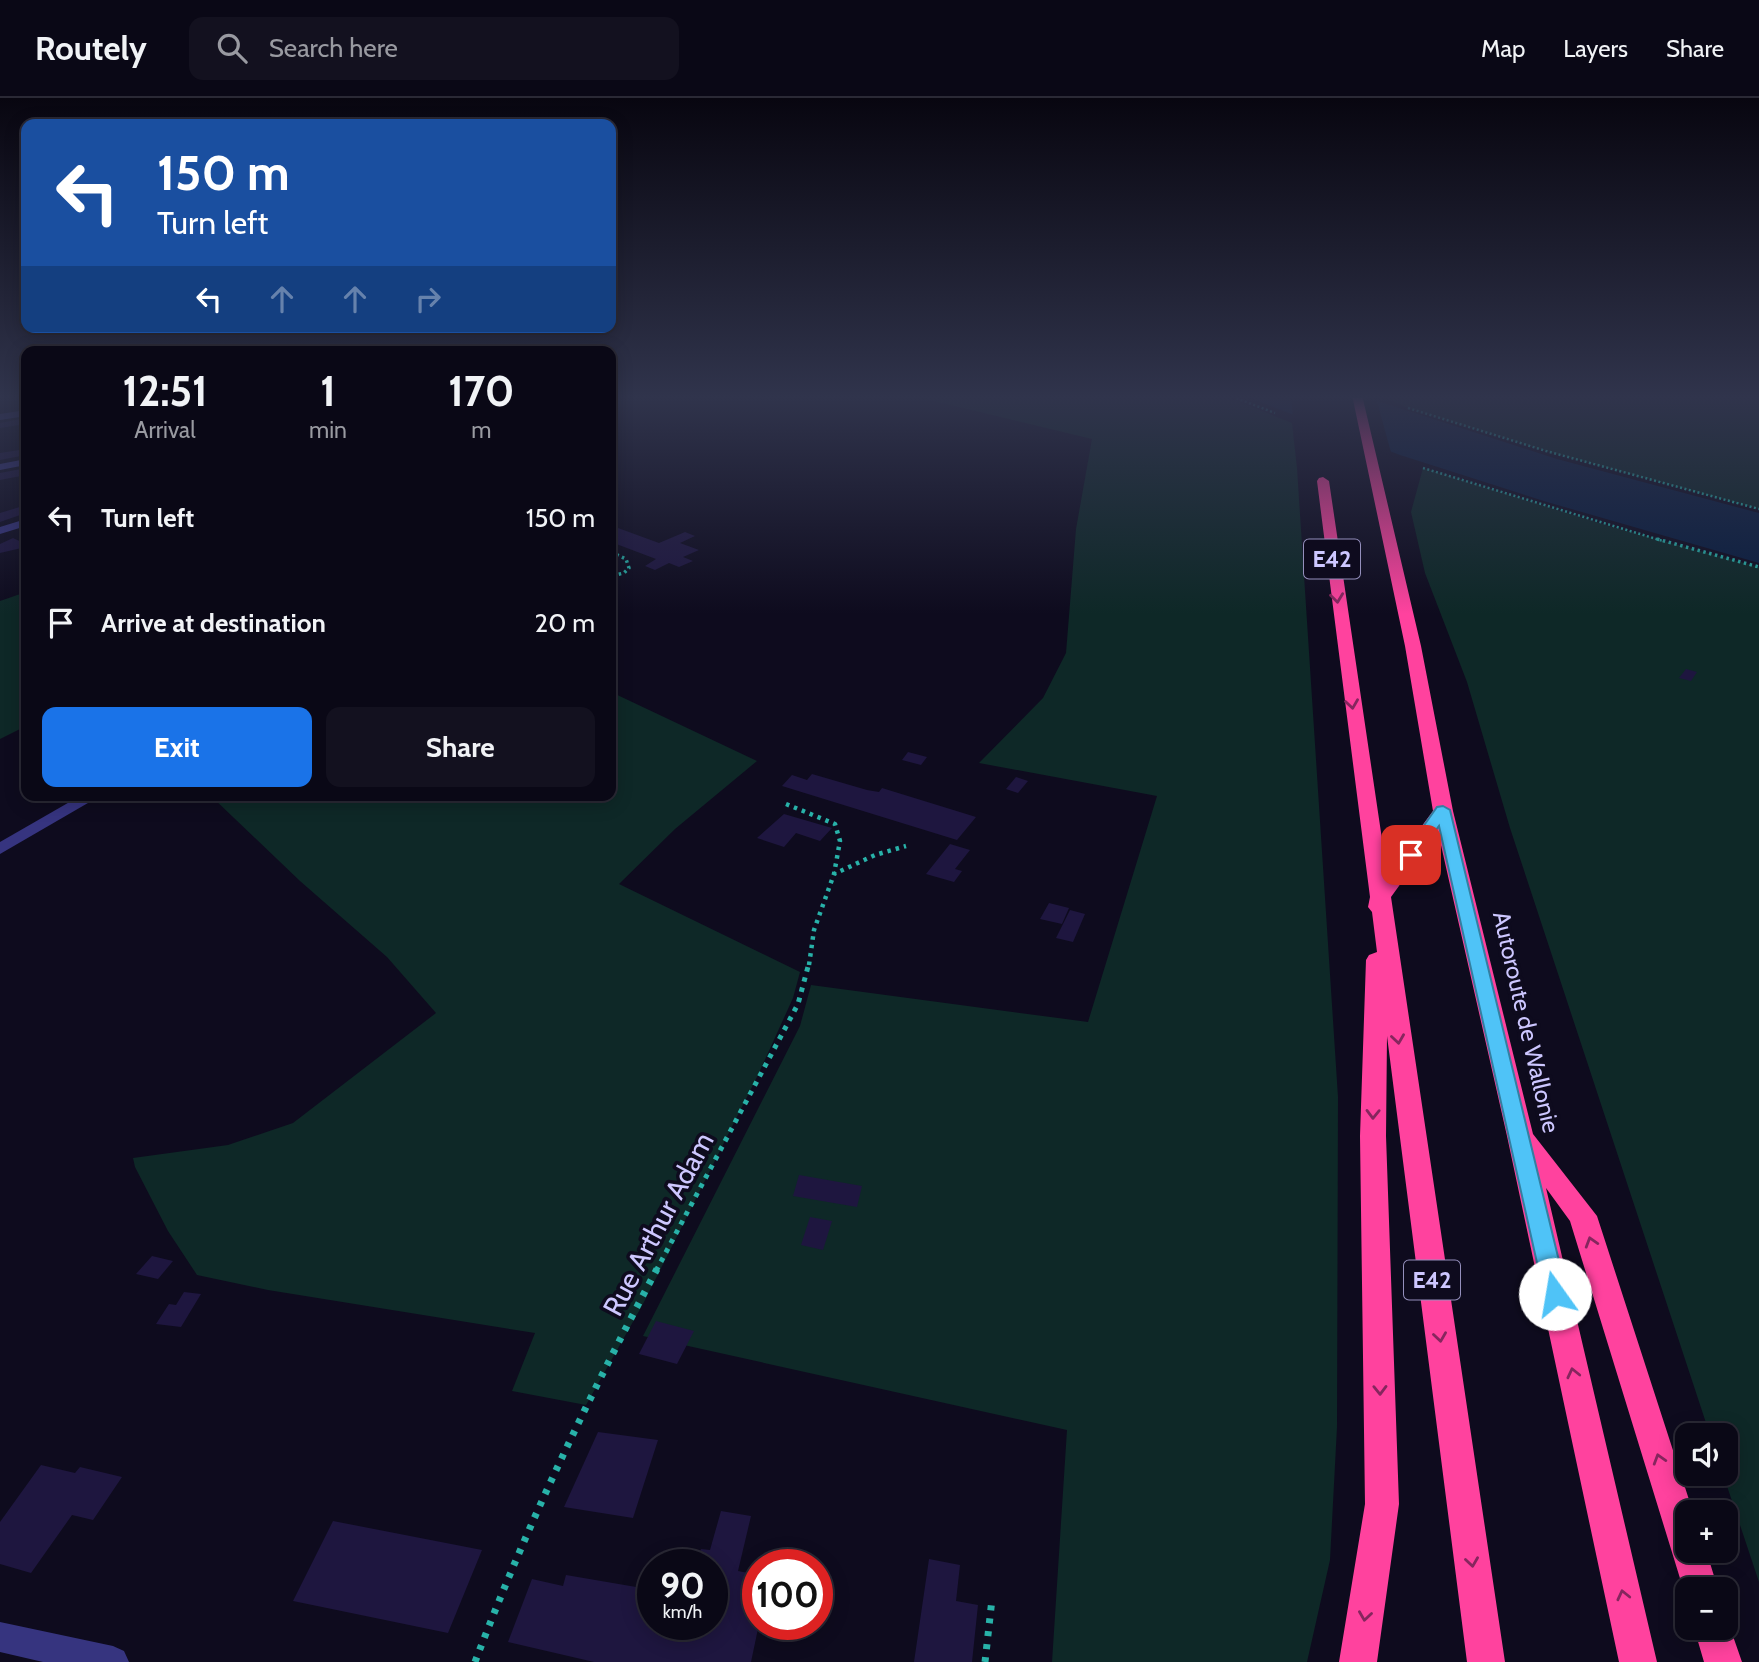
<!DOCTYPE html>
<html lang="en">
<head>
<meta charset="utf-8">
<style>
	:root { --surface:#0a0816; --page:#13111f; --text:#f1f3f6; --muted:#999aa1; --line:#2a2935; --accent:#1a73e8 }
	body { margin:0; font-family:Cabin,sans-serif; background:var(--page); color:var(--text); height:100vh; display:flex; flex-direction:column; font-size:26px; white-space:nowrap }
	* { box-sizing:border-box; margin:0 }
	p { font-size:23px; color:var(--muted) }
	.icon { flex:none; width:38px; height:38px; fill:none; stroke:currentColor; stroke-width:2; stroke-linecap:round; stroke-linejoin:round }
	.map { position:relative; flex:1; overflow:hidden }
	.panel { position:absolute; left:21px; top:248px; width:595px; height:455px; display:flex; flex-direction:column; background:var(--surface); border-radius:14px; box-shadow:0 4px 18px #0003,0 0 0 2px var(--line) }
	.panel>* { flex:none }
	.hud { position:absolute; left:21px; top:21px; width:595px; height:214px; border-radius:14px; box-shadow:0 4px 18px #0003,0 0 0 2px var(--line); background:#1a4fa0; color:#fff; overflow:hidden }
	.tools { position:absolute; left:1675px; top:1325px; display:grid; gap:14px }
	.tools a { display:grid; place-items:center; width:63px; height:63px; border-radius:14px; background:var(--surface); box-shadow:0 4px 18px #0003,0 0 0 2px var(--line); font-size:35px }
	.speed { position:absolute; left:637px; top:1451px; display:flex; gap:14px; font-size:35px; font-weight:700; text-align:center }
	.speed>* { display:grid; place-content:center; width:91px; height:91px; border-radius:50%; background:var(--surface); box-shadow:0 4px 18px #0003,0 0 0 2px var(--line); line-height:1 }
	.speed small { font-size:18px; font-weight:400 }
	.speed .limit { border:10px solid #d22; background:#fff; color:#111 }
	.pin { position:absolute; display:grid; place-items:center; width:60px; height:60px; color:#fff; margin:-30px; border-radius:14px; box-shadow:0 4px 10px #0006 }
	.me { position:absolute; width:77px; margin:-38px; rotate:347deg; stroke-linejoin:round; filter:drop-shadow(0 0 5px #0008) }
	.turn { display:flex; align-items:center; gap:24px; height:147px; padding:0 21px; font-size:32px }
	.turn .icon { width:91px; height:91px; stroke-width:2.5 }
	.turn b { display:block; font-size:49px; line-height:60px }
	.lanes { display:flex; align-items:center; height:66px; padding:0 21px; background:#0003; justify-content:center; gap:35px; direction:ltr }
	.lanes .off { opacity:.35 }
	.eta { display:flex; justify-content:space-evenly; align-items:center; height:119px; text-align:center }
	.eta b { font-size:42px; font-weight:700; line-height:49px }
	.action { display:flex; gap:14px; margin-top:auto; padding:14px 21px }
	.action a { flex:1; height:80px; border-radius:14px; background:var(--accent); color:#fff; font-size:28px; font-weight:700; line-height:80px; text-align:center }
	.action a+a { background:var(--page); color:var(--text) }
	ul { padding:0; list-style:none }
	li { display:flex; align-items:center; gap:21px; height:105px; padding:0 21px }
	li div { flex:1 }
	li b { display:block; font-size:26px }
	li em { font-style:normal }
	header { display:flex; align-items:center; gap:42px; box-sizing:border-box; height:98px; padding:0 35px; background:var(--surface); border-bottom:2px solid var(--line) }
	header strong { font-size:33px }
	nav { display:flex; gap:38px; margin-inline-start:auto; font-size:24px }
	.search { width:490px; height:63px; background:var(--page); display:flex; align-items:center; gap:18px; box-sizing:border-box; padding:0 24px; border-radius:14px; color:var(--muted); font-size:26px }
	.map>svg:first-child { display:block }
</style>
</head>
<body>
<header>
<strong>Routely</strong>
<div class="search"><svg class="icon" aria-label="search" viewBox="0 0 24 24"><circle cx="10" cy="10" r="6"/><path d="M15 15l6 6"/></svg>Search here</div>
<nav><a>Map</a><a>Layers</a><a>Share</a></nav>
</header>
<div class="map">
<svg width="1759" height="1564" viewBox="0 0 1759 1564">
	<rect width="100%" height="100%" fill="#0e0b1e"/>
	<g fill="#0e2827">
		<path d="M 909,297 L 1222,297 L 1292,325 L 1297,370 L 1338,999 L 1337,1329 L 1330,1462 L 1307,1564 L 1052,1564 L 1067,1332 L 643,1238 L 800,928 L 811,887 L 1088,924 L 1157,698 L 979,665 L 1043,600 L 1066,555 L 1076,431 L 1092,341 Z"/>
		<path d="M 1379,297 L 1759,297 L 1759,411 L 1546,353 L 1408,310 Z"/>
		<path d="M 1423,370 L 1609,428 L 1759,469 L 1759,1484 L 1723,1376 L 1726,1376 L 1726,1337 L 1710,1337 L 1510,730 L 1467,584 L 1425,475 L 1411,414 Z"/>
		<path d="M 26,494 L 26,628 L 0,641 L 0,503 Z"/>
		<path d="M 611,594 L 757,663 L 675,731 L 619,786 L 800,874 L 793,900 L 758,977 L 643,1206 L 586,1307 L 512,1293 L 535,1235 L 268,1192 L 197,1177 L 168,1133 L 135,1069 L 133,1060 L 228,1047 L 293,1025 L 436,915 L 387,859 L 300,783 L 211,698 L 611,698 Z"/>
	</g>
	<path fill="#091d3f" d="M 1242,297 L 1359,297 L 1557,361 L 1759,415 L 1759,465 L 1547,404 L 1400,357 Z"/>
	<path fill="#0e0b1e" d="M 1291,297 L 1369,297 L 1376,300 L 1392,358 L 1293,320 Z"/>
	<g fill="#1e163f">
		<path d="M 26,320 L 26,326 L 0,330 L 0,325 Z"/>
		<path d="M 26,351 L 26,357 L 0,362 L 0,355 Z"/>
		<path d="M 26,370 L 26,377 L 0,382 L 0,375 Z"/>
		<path d="M 23,408 L 26,409 L 26,415 L 0,424 L 0,415 Z"/>
		<path d="M 618,430 L 659,445 L 685,434 L 695,438 L 680,445 L 699,452 L 683,459 L 693,463 L 679,469 L 669,465 L 655,472 L 645,468 L 656,461 L 611,444 L 611,433 Z"/>
		<path d="M 13,440 L 26,446 L 26,449 L 0,455 L 0,446 Z"/>
		<path d="M 1686,571 L 1697,574 L 1691,583 L 1679,580 Z"/>
		<path d="M 908,654 L 927,659 L 921,667 L 902,662 Z"/>
		<path d="M 812,676 L 867,692 L 879,694 L 882,690 L 976,719 L 957,742 L 782,688 L 792,677 L 807,682 Z"/>
		<path d="M 1016,679 L 1028,683 L 1018,695 L 1006,691 Z"/>
		<path d="M 784,716 L 832,730 L 820,743 L 796,735 L 784,749 L 757,740 Z"/>
		<path d="M 950,746 L 970,752 L 955,771 L 962,773 L 954,784 L 926,776 Z"/>
		<path d="M 1049,805 L 1069,810 L 1062,826 L 1040,821 Z"/>
		<path d="M 1070,812 L 1085,816 L 1073,844 L 1056,840 Z"/>
		<path d="M 799,1077 L 862,1088 L 857,1109 L 793,1098 Z"/>
		<path d="M 810,1119 L 832,1123 L 823,1152 L 801,1147 Z"/>
		<path d="M 152,1158 L 173,1163 L 158,1181 L 136,1176 Z"/>
		<path d="M 184,1194 L 201,1196 L 181,1229 L 156,1226 L 169,1206 L 176,1207 Z"/>
		<path d="M 656,1223 L 694,1233 L 677,1266 L 639,1256 Z"/>
		<path d="M 598,1334 L 658,1342 L 633,1420 L 564,1409 Z"/>
		<path d="M 41,1367 L 75,1375 L 80,1369 L 122,1379 L 93,1422 L 72,1417 L 31,1475 L 0,1466 L 0,1424 Z"/>
		<path d="M 721,1413 L 751,1418 L 738,1473 L 758,1477 L 759,1526 L 751,1564 L 594,1564 L 508,1544 L 532,1481 L 563,1488 L 566,1477 L 642,1490 L 648,1472 L 653,1473 L 653,1526 L 712,1526 L 712,1466 L 696,1466 L 701,1451 L 710,1452 Z"/>
		<path d="M 333,1423 L 482,1452 L 448,1535 L 293,1503 Z"/>
		<path d="M 929,1461 L 960,1467 L 956,1503 L 978,1507 L 972,1564 L 914,1564 Z"/>
	</g>
	<g fill="none" stroke-linecap="round" stroke-linejoin="round">
		<g stroke="#28b2a9" stroke-width="2.5" stroke-dasharray="2 2.5" stroke-linecap="butt">
			<path d="M 1228,297 L 1275,315"/>
			<path d="M 1408,310 L 1546,353 L 1759,411"/>
			<path d="M 1423,370 L 1663,443"/>
		</g>
		<g stroke="#28b2a9" stroke-width="3.5" stroke-dasharray="2.5 3.5" stroke-linecap="butt">
			<path d="M 1657,441 L 1759,469"/>
			<path d="M 611,454 L 626,461 L 629,470 L 624,475 L 611,478"/>
		</g>
		<g stroke="#28b2a9" stroke-width="4.5" stroke-dasharray="3.5 5" stroke-linecap="butt">
			<path d="M 786,706 L 835,726 L 840,743 L 834,776"/>
			<path d="M 809,867 L 814,832 L 834,776 L 875,757 L 906,748"/>
		</g>
		<path stroke="#28b2a9" stroke-width="5" stroke-dasharray="4.5 6" stroke-linecap="butt" d="M 656,1173 L 798,906 L 809,865"/>
		<g stroke="#28b2a9" stroke-width="7" stroke-dasharray="5 8" stroke-linecap="butt">
			<path d="M 475,1564 C 527,1427 588,1300 657,1171"/>
			<path d="M 985,1564 L 992,1501"/>
		</g>
		<g fill="#36347f" fill-rule="evenodd">
			<path d="M 26,312 L 26,318 L 0,322 L 0,316 Z"/>
			<path d="M 26,361 L 26,367 L 0,372 L 0,366 Z"/>
			<path d="M 26,421 L 26,428 L 0,436 L 0,429 Z"/>
			<path d="M 80,698 L 100,698 L 0,756 L 0,744 Z"/>
			<path d="M 0,1524 L 113,1548 L 124,1553 L 129,1564 L 43,1564 L 0,1554 Z"/>
		</g>
		<g fill="#ff429e" fill-rule="evenodd">
			<path d="M 1352,297 L 1362,297 L 1421,548 L 1453,713 L 1533,1036 L 1597,1118 L 1693,1414 L 1687,1414 L 1687,1452 L 1706,1452 L 1718,1491 L 1687,1491 L 1687,1503 L 1570,1123 L 1546,1090 L 1657,1564 L 1619,1564 L 1507,1038 L 1438,734 L 1391,799 L 1505,1564 L 1467,1564 L 1387,938 L 1386,1038 L 1399,1406 L 1377,1564 L 1339,1564 L 1365,1406 L 1360,1038 L 1366,862 L 1369,857 L 1377,854 L 1372,814 L 1368,809 L 1370,799 L 1317,383 L 1319,380 L 1323,379 L 1329,383 L 1387,775 L 1433,713 L 1405,548 Z"/>
			<path d="M 1726,1518 L 1742,1564 L 1704,1564 L 1694,1530 L 1726,1530 Z"/>
		</g>
	</g>
	<defs><path id="oneway-chevron" d="M-2-3.5L2.5 0L-2 3.5" fill="none" stroke-width="1.6" stroke-linecap="round" stroke-linejoin="round" transform="scale(1.75)"/></defs>
	<g stroke="#86265e">
		<use href="#oneway-chevron" transform="translate(1337 500) rotate(83)"/>
		<use href="#oneway-chevron" transform="translate(1352 606) rotate(82)"/>
		<use href="#oneway-chevron" transform="translate(1398 941) rotate(82)"/>
		<use href="#oneway-chevron" transform="translate(1373 1016) rotate(91)"/>
		<use href="#oneway-chevron" transform="translate(1591 1144) rotate(-107)"/>
		<use href="#oneway-chevron" transform="translate(1440 1239) rotate(82)"/>
		<use href="#oneway-chevron" transform="translate(1573 1275) rotate(-103)"/>
		<use href="#oneway-chevron" transform="translate(1380 1292) rotate(89)"/>
		<use href="#oneway-chevron" transform="translate(1659 1361) rotate(-107)"/>
		<use href="#oneway-chevron" transform="translate(1472 1464) rotate(82)"/>
		<use href="#oneway-chevron" transform="translate(1623 1497) rotate(-103)"/>
		<use href="#oneway-chevron" transform="translate(1365 1518) rotate(98)"/>
	</g>
	<linearGradient id="sky" x2="0" y2="1"><stop stop-color="#080610"/><stop offset="0.58" stop-color="#30344c"/><stop offset="1" stop-color="#30344c" stop-opacity="0"/></linearGradient>
	<rect width="1759" height="516" fill="url(#sky)"/>
	<path fill="#4fc3f7" stroke="#337fa1" stroke-width="2" d="M 1443,708 L 1450,712 L 1567,1196 L 1563,1203 L 1555,1206 L 1547,1203 L 1544,1196 L 1439,728 L 1416,760 L 1411,761 L 1403,757 L 1437,709 Z"/>
	<g text-anchor="middle" stroke-width="7" stroke-linejoin="round" paint-order="stroke">
		<g fill="#0e0b1e" stroke="#948fbc" stroke-width="2">
			<rect x="1304" y="441.5" width="56" height="39" rx="5"/>
			<rect x="1404" y="1162.5" width="56" height="39" rx="5"/>
		</g>
		<g font-size="23" font-weight="bold" fill="#cdc7ff">
			<text x="1332" y="469">E42</text>
			<text x="1432" y="1190">E42</text>
		</g>
		<g font-size="24" fill="#cdc7ff" stroke="#0e0b1e">
			<text transform="translate(1526 924) rotate(77)" y="8">Autoroute de Wallonie</text>
		</g>
		<g font-size="28" fill="#cdc7ff" stroke="#0e0b1e">
			<text transform="translate(658 1126) rotate(-62)" y="10">Rue Arthur Adam</text>
		</g>
	</g>
</svg>
<div class="tools">
<a><svg class="icon" aria-label="sound" viewBox="0 0 24 24"><path d="M4 9h4l5-4v14l-5-4H4zM17 9q2 3 0 6"/></svg></a>
<a>+</a>
<a>−</a>
</div>
<div class="speed"><div>90<small>km/h</small></div><div class="limit">100</div></div>
<div class="pin" style="left:1411px;top:757px;background:#d93025"><svg class="icon" aria-label="arrive" viewBox="0 0 24 24"><path d="M6 21V4h12l-3 4 3 4H6"/></svg></div>
<svg class="me" style="left:1555px;top:1196px" viewBox="-20 -20 40 40"><circle r="19" fill="#fff"/><path d="M0-13L10 11 0 6-10 11z" fill="#4fc3f7"/></svg>
<div class="hud">
<div class="turn"><svg class="icon" aria-label="left" viewBox="0 0 24 24"><path d="M17 20v-9H6M10 6l-5 5 5 5"/></svg><div><b>150 m</b>Turn left</div></div>
<div class="lanes"><svg class="icon" aria-label="left" viewBox="0 0 24 24"><path d="M17 20v-9H6M10 6l-5 5 5 5"/></svg><svg class="icon off" aria-label="ahead" viewBox="0 0 24 24"><path d="M12 20V5M6 11l6-6 6 6"/></svg><svg class="icon off" aria-label="ahead" viewBox="0 0 24 24"><path d="M12 20V5M6 11l6-6 6 6"/></svg><svg class="icon off" aria-label="right" viewBox="0 0 24 24"><path d="M7 20v-9h11M14 6l5 5-5 5"/></svg></div>
</div>
<section class="panel">
<div class="eta">
<div><b>12:51</b><p>Arrival</p></div>
<div><b>1</b><p>min</p></div>
<div><b>170</b><p>m</p></div>
</div>
<ul>
<li><svg class="icon" aria-label="left" viewBox="0 0 24 24"><path d="M17 20v-9H6M10 6l-5 5 5 5"/></svg><div><b>Turn left</b></div><em>150 m</em></li>
<li><svg class="icon" aria-label="arrive" viewBox="0 0 24 24"><path d="M6 21V4h12l-3 4 3 4H6"/></svg><div><b>Arrive at destination</b></div><em>20 m</em></li>
</ul>
<div class="action"><a>Exit</a><a>Share</a></div>
</section>
</div>
</body>
</html>
